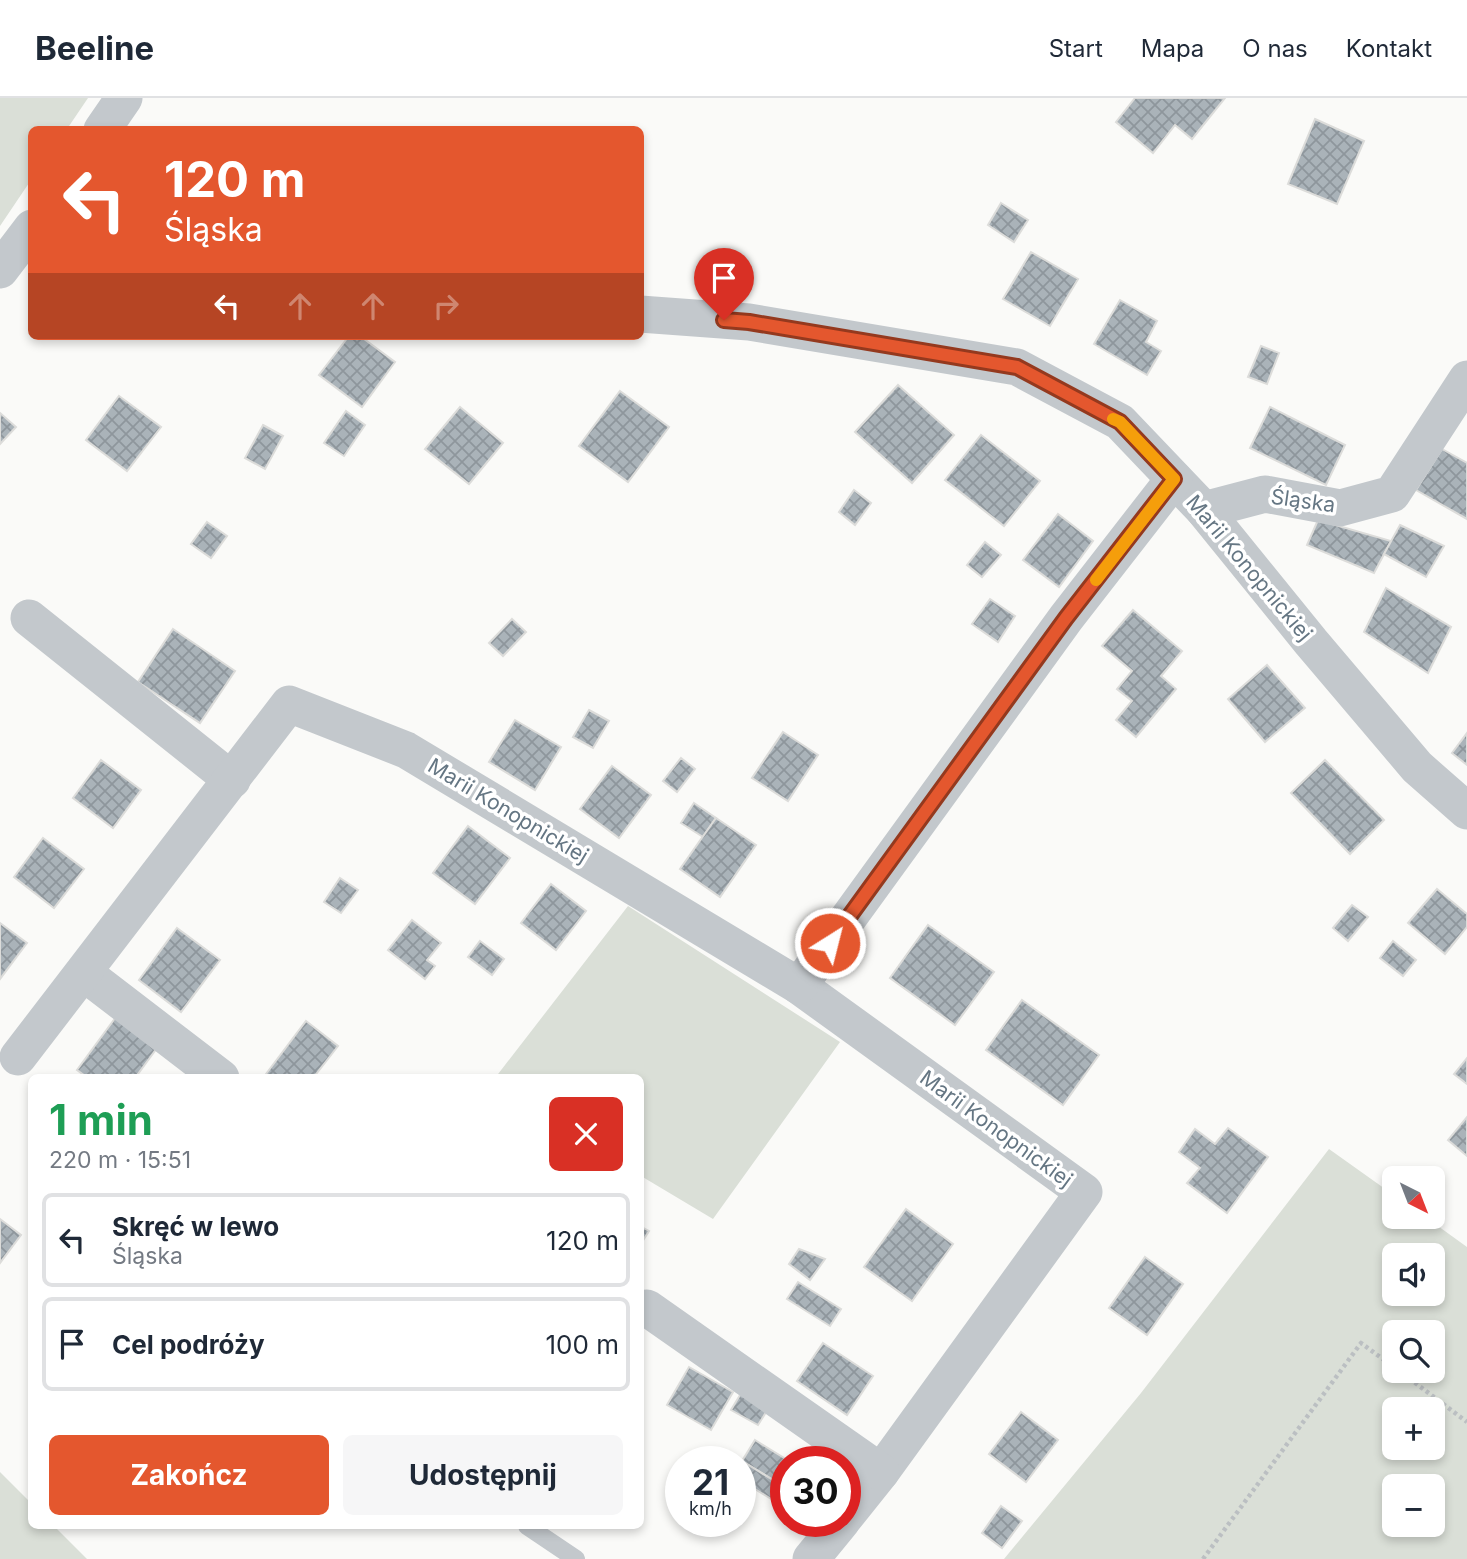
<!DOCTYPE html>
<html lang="pl">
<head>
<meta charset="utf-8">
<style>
	:root { --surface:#fff; --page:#f6f6f7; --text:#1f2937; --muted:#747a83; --line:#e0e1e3; --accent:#e4572e }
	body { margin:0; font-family:Inter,sans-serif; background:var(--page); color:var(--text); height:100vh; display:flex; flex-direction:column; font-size:26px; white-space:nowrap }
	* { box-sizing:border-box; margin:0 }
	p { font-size:23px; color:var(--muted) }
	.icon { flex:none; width:38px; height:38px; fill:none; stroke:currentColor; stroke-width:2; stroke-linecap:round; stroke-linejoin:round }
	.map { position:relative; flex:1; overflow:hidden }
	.panel { position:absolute; left:28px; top:976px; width:616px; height:455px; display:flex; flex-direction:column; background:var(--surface); border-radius:10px; box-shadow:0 4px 10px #0003 }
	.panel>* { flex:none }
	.banner { position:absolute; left:28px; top:28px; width:616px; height:214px; border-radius:10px; box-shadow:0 4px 10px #0003; background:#e4572e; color:#fff; overflow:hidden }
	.needle { width:46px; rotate:138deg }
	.controls { position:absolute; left:1382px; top:1068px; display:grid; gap:14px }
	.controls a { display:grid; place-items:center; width:63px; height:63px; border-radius:10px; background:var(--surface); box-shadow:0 4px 10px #0003; font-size:35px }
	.speed { position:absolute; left:665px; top:1348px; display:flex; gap:14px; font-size:35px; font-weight:700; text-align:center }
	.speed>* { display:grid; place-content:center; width:91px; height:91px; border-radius:50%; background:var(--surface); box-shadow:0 4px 10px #0003; line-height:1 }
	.speed small { font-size:18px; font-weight:400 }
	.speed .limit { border:10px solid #d22; background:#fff; color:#111 }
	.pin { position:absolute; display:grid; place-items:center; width:60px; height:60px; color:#fff; margin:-72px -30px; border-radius:50% 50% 50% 0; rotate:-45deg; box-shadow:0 0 7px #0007 }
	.pin .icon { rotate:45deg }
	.me { position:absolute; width:77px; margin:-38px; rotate:36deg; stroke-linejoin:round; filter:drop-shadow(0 0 5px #0008) }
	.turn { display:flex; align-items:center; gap:24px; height:147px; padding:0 21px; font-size:32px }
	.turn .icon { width:91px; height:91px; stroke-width:2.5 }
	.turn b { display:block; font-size:49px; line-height:60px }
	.lanes { display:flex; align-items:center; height:66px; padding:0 21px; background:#0003; justify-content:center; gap:35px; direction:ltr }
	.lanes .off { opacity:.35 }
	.round { display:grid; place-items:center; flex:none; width:74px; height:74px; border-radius:10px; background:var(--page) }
	.summary { display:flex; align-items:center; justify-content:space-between; height:119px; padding:0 21px }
	h1 { font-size:42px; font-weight:700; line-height:52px; color:#1e9e55 }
	.primary-button { display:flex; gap:14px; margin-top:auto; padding:14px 21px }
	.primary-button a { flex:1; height:80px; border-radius:10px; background:var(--accent); color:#fff; font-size:28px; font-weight:700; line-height:80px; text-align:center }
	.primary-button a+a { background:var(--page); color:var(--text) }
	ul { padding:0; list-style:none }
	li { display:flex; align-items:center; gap:21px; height:94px; margin:0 14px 10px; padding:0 7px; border:4px solid var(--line); border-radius:10px }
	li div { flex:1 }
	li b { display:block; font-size:26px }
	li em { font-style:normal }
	header { display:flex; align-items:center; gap:42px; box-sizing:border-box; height:98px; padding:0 35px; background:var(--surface); border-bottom:2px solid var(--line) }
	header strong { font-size:33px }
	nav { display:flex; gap:38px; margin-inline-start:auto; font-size:24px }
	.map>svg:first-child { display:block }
</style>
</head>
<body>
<header>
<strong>Beeline</strong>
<nav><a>Start</a><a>Mapa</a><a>O nas</a><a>Kontakt</a></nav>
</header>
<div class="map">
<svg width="1467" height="1461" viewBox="0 0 1467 1461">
	<defs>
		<pattern id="building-cross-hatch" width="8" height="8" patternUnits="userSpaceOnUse" patternTransform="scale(1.75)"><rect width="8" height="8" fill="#aab3b9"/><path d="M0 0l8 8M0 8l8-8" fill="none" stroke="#8e969c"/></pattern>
	</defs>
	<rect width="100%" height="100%" fill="#fafaf8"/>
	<g fill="#dadfd7" fill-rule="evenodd">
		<path d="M 0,0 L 88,0 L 67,31 L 32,32 L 31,82 L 0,128 Z"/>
		<path d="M 628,808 L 840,944 L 713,1121 L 641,1078 L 640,980 L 495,980 Z"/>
		<path d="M 1329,1051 L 1395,1098 L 1395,1118 L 1424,1118 L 1467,1149 L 1467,1461 L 1004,1461 L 1141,1295 ZM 1395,1157 L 1433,1157 L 1433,1195 L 1395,1195 ZM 1395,1234 L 1433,1234 L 1433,1272 L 1395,1272 ZM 1395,1311 L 1433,1311 L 1433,1349 L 1395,1349 ZM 1395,1388 L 1433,1388 L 1433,1426 L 1395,1426 Z"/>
		<path d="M 0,1374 L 31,1405 L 32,1428 L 54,1428 L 87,1461 L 0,1461 Z"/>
	</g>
	<g fill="url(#building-cross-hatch)" stroke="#dcdcda" stroke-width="2">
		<path d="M 1135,0 L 1225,0 L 1192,41 L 1175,27 L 1153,55 L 1116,24 Z"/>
		<path d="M 1315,21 L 1364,43 L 1337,106 L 1288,86 Z"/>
		<path d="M 1001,105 L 1028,122 L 1014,144 L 988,127 Z"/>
		<path d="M 1031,154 L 1078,181 L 1050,228 L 1003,201 Z"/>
		<path d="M 1120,202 L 1157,223 L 1146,244 L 1161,253 L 1147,277 L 1094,246 Z"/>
		<path d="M 349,238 L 360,238 L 395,264 L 362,309 L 319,277 Z"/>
		<path d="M 1261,248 L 1279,255 L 1267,286 L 1248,279 Z"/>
		<path d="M 898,287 L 954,337 L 912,385 L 855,334 Z"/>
		<path d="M 620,293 L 669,329 L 628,384 L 579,348 Z"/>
		<path d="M 119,298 L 161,329 L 127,373 L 86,342 Z"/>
		<path d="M 460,309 L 503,345 L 469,386 L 425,351 Z"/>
		<path d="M 1270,309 L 1345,347 L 1326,387 L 1250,350 Z"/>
		<path d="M 346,313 L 365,327 L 344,358 L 324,345 Z"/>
		<path d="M 0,315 L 16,329 L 0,346 Z"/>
		<path d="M 263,327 L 283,338 L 265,371 L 245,360 Z"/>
		<path d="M 981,337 L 1040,383 L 1004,428 L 945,382 Z"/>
		<path d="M 1442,351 L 1467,365 L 1467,421 L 1416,392 Z"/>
		<path d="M 854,392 L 871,405 L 855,427 L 839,414 Z"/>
		<path d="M 1058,416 L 1093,443 L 1059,489 L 1023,462 Z"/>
		<path d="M 1318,422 L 1391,443 L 1374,475 L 1307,447 Z"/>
		<path d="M 207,424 L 227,438 L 211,460 L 191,446 Z"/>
		<path d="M 1400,427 L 1444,448 L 1426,479 L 1384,456 Z"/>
		<path d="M 985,444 L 1001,457 L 982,479 L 967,467 Z"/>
		<path d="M 1386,490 L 1451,529 L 1428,575 L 1364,534 Z"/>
		<path d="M 990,501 L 1015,518 L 998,544 L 972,526 Z"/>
		<path d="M 1133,512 L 1182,553 L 1161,578 L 1176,591 L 1136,639 L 1116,622 L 1132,603 L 1117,591 L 1132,573 L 1102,548 Z"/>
		<path d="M 512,521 L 526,534 L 503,558 L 489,545 Z"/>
		<path d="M 173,531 L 235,573 L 200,625 L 138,584 Z"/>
		<path d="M 1267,567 L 1305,610 L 1265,644 L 1228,601 Z"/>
		<path d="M 589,612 L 609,623 L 593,650 L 573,639 Z"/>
		<path d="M 515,622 L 561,649 L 535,692 L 489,664 Z"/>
		<path d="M 783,634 L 818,657 L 788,703 L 752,680 Z"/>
		<path d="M 1467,635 L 1467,667 L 1452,655 Z"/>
		<path d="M 681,660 L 695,671 L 677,694 L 663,683 Z"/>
		<path d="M 101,662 L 141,692 L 113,730 L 73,700 Z"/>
		<path d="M 1325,662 L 1384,722 L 1350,756 L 1291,695 Z"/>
		<path d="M 612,668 L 651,697 L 619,740 L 580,711 Z"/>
		<path d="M 694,705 L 716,720 L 703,739 L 681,725 Z"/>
		<path d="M 716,720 L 756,747 L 720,799 L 680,771 Z"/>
		<path d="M 468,728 L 510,760 L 475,806 L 433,775 Z"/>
		<path d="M 43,740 L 84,771 L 54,810 L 14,779 Z"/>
		<path d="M 340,780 L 358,792 L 341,815 L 324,804 Z"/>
		<path d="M 551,786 L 586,813 L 556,852 L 521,825 Z"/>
		<path d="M 1437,791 L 1467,816 L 1467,829 L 1445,856 L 1408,825 Z"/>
		<path d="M 1352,807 L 1368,819 L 1348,843 L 1333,830 Z"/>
		<path d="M 412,822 L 441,845 L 427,862 L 435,868 L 425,881 L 388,852 Z"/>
		<path d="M 0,825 L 27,845 L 0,881 Z"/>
		<path d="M 928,827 L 994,874 L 955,927 L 890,880 Z"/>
		<path d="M 177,830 L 220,862 L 181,914 L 139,882 Z"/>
		<path d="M 480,843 L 504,861 L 492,877 L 468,859 Z"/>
		<path d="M 1393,843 L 1416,862 L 1403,878 L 1380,860 Z"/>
		<path d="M 1022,902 L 1099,957 L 1063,1007 L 986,952 Z"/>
		<path d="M 116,919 L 157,950 L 135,980 L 88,980 L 77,972 Z"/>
		<path d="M 306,923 L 338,948 L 313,980 L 271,980 L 266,976 Z"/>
		<path d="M 1467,960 L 1467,986 L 1454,976 Z"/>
		<path d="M 1467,1019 L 1467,1058 L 1448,1042 Z"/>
		<path d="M 1228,1030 L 1268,1059 L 1227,1115 L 1187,1085 L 1200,1070 L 1179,1054 L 1195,1031 L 1215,1046 Z"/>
		<path d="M 906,1111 L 953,1146 L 912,1203 L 864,1169 Z"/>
		<path d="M 0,1121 L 21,1137 L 0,1165 Z"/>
		<path d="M 640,1128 L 649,1133 L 640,1147 Z"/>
		<path d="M 799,1151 L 825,1161 L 810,1182 L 789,1166 Z"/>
		<path d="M 1145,1159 L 1183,1186 L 1147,1237 L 1109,1210 Z"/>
		<path d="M 798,1184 L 841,1211 L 830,1228 L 787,1201 Z"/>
		<path d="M 823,1245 L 873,1278 L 847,1317 L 797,1283 Z"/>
		<path d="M 689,1269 L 733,1294 L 711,1332 L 667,1307 Z"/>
		<path d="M 743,1292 L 770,1308 L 758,1327 L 731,1312 Z"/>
		<path d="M 1021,1314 L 1058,1342 L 1026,1384 L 989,1356 Z"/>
		<path d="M 755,1342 L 789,1363 L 786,1363 L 786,1390 L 742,1363 Z"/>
		<path d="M 742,1363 L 786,1390 L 786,1410 L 740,1382 Z"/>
		<path d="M 1001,1408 L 1022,1423 L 1002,1450 L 982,1435 Z"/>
	</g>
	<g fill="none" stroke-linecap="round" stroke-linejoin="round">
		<g stroke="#bbbfc2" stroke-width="4.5" stroke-dasharray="3.5 3.5" stroke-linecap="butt">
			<path d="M 1398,1272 L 1467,1324"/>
			<path d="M 1203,1461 L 1361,1245 L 1395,1270"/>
		</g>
		<path stroke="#c3c8cc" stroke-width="18" d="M 527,1428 L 576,1461"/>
		<g stroke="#c3c8cc" stroke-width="37">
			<path d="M 102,32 L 124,0"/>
			<path d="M 0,172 L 32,130"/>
			<path d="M 640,216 L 749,224 L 1017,269 L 1120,324 L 1204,412 L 1311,544 L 1417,669 L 1467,713"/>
			<path d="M 1204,412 L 1265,396 L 1340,410 L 1392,396 L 1467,281"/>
			<path d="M 29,520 L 232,682"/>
			<path d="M 84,875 L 221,980"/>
			<path d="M 799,888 L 1084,1094 L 881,1374 L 845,1419"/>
			<path d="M 18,959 L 289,606 L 406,652 L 799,888 L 1066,520 L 1174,381"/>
			<path d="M 647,1210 L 881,1374"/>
			<path d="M 811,1461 L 842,1423"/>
		</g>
	</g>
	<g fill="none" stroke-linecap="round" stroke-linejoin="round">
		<defs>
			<path id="route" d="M 724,222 L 749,224 L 1017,269 L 1120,324 L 1174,381 L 1066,520 L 830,845"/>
		</defs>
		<use href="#route" stroke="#94391e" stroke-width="18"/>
		<use href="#route" stroke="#e4572e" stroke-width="12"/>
		<path stroke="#f59e0b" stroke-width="12" d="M 1096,482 L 1174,381 L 1120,324 L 1113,321"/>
	</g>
	<g text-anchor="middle" stroke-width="7" stroke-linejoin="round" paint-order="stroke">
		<g font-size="21" fill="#657683" stroke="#fff">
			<text transform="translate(1303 403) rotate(8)" y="7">Śląska</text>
			<text transform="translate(1249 470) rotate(50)" y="7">Marii Konopnickiej</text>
			<text transform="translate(508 713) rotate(31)" y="7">Marii Konopnickiej</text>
			<text transform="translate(996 1031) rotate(36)" y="7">Marii Konopnickiej</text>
		</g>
	</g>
</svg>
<div class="controls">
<a><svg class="needle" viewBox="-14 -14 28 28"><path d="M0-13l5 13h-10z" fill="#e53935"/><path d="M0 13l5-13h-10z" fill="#747a83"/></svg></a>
<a><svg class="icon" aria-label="sound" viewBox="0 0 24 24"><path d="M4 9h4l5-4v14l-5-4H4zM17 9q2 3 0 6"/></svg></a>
<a><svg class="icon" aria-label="search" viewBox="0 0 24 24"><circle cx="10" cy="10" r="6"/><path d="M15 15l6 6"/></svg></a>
<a>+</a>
<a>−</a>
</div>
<div class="speed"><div>21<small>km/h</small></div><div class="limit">30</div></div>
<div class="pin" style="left:724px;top:222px;background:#d93025"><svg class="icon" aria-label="arrive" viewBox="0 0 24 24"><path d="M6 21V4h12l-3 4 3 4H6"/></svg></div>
<svg class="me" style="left:830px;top:845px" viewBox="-20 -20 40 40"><circle r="17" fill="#e4572e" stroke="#fff" stroke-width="3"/><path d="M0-11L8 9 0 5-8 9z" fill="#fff"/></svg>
<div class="banner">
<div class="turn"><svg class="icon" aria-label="left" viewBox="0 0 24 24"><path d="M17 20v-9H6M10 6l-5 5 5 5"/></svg><div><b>120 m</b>Śląska</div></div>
<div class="lanes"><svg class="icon" aria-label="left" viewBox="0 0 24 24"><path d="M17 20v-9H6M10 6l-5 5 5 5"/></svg><svg class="icon off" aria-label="ahead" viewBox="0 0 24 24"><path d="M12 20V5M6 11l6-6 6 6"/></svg><svg class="icon off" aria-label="ahead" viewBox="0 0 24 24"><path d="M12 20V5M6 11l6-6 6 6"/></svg><svg class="icon off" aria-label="right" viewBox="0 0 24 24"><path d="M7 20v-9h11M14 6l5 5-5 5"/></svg></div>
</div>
<section class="panel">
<div class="summary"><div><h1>1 min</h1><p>220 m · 15:51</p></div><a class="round" style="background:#d93025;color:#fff"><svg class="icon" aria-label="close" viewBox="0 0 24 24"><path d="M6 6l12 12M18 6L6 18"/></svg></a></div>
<ul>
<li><svg class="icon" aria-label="left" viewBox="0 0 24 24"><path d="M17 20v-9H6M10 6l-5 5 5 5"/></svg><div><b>Skręć w lewo</b><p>Śląska</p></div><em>120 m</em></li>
<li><svg class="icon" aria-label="arrive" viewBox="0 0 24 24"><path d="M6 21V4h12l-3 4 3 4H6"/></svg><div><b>Cel podróży</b></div><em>100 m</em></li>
</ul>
<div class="primary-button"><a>Zakończ</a><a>Udostępnij</a></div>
</section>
</div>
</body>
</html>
